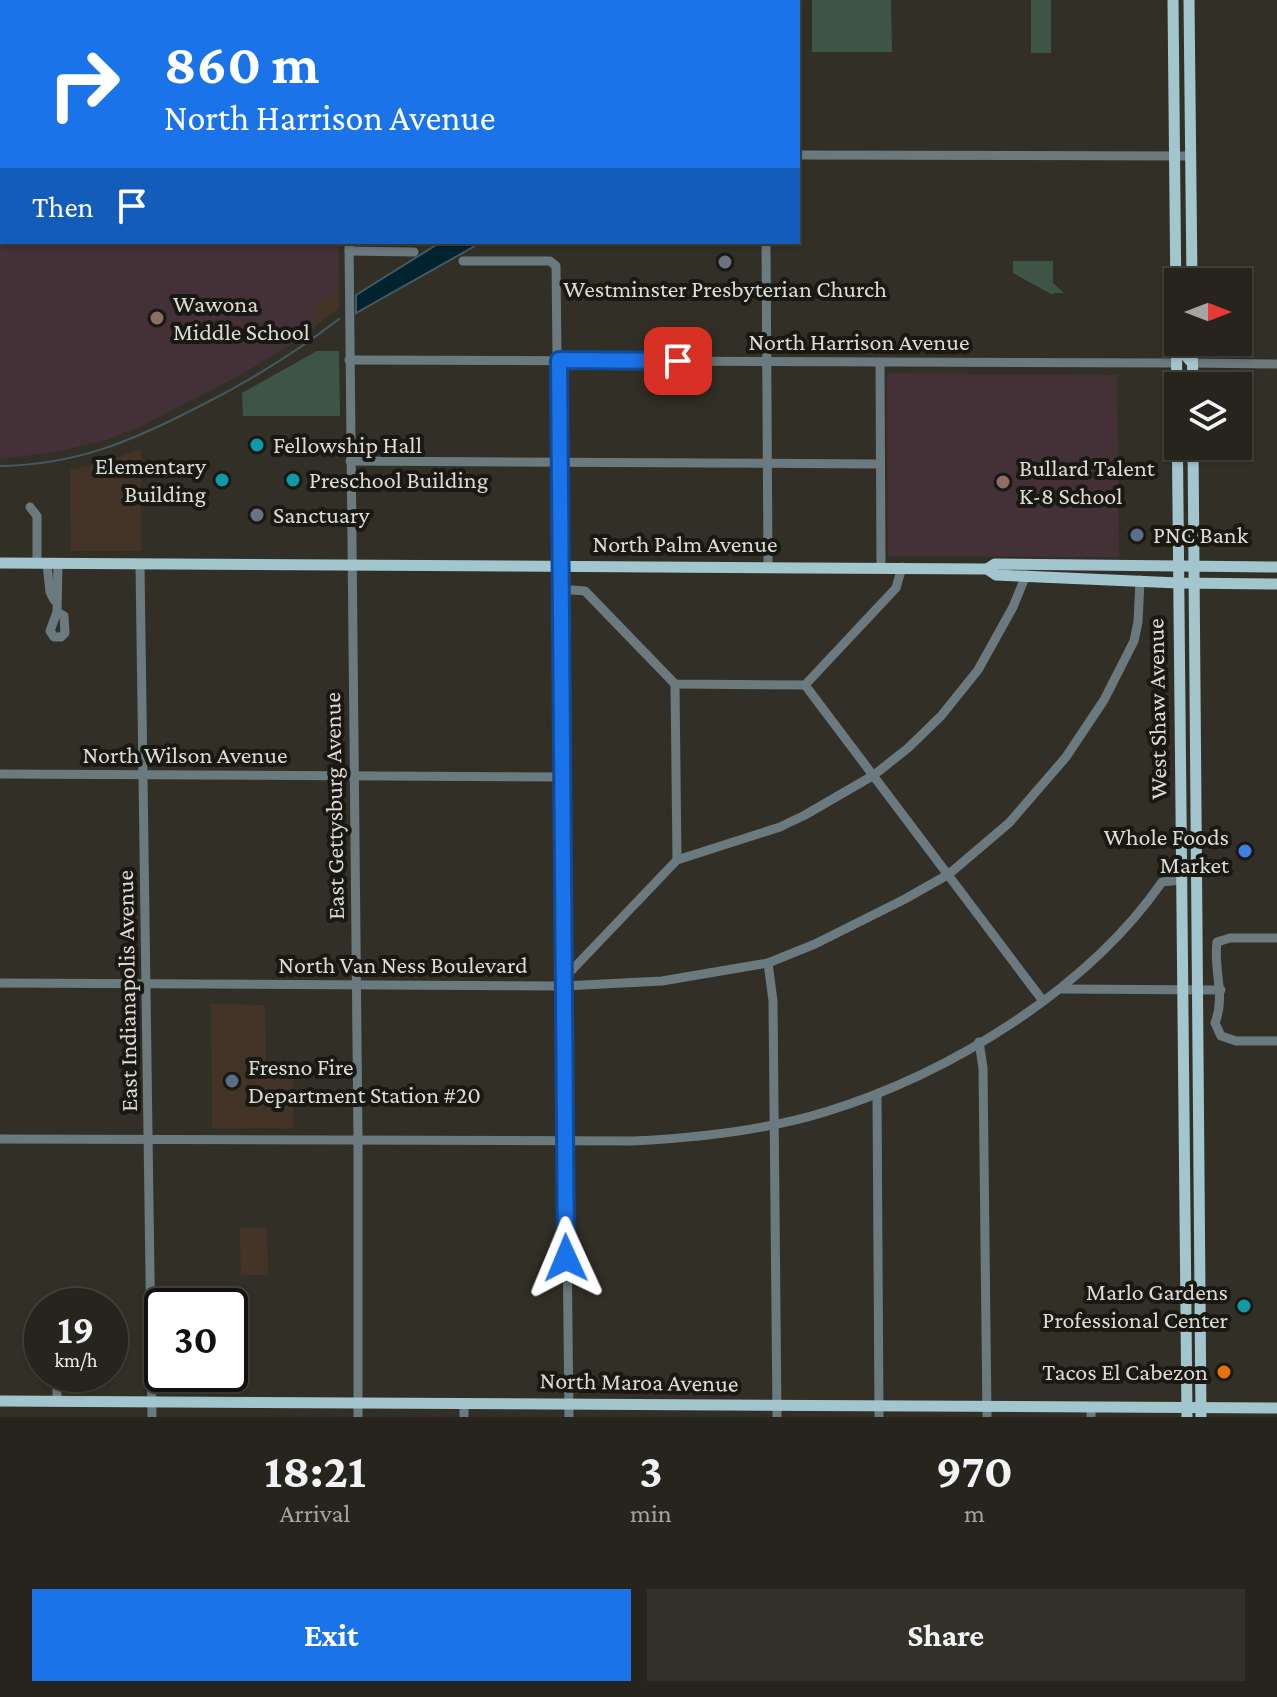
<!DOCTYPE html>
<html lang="en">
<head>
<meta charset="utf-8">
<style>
	:root { --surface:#26241c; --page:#323029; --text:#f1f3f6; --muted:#a4a4a3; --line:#42413b; --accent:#1a73e8 }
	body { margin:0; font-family:"Crimson Pro",serif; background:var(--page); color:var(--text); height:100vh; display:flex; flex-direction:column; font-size:30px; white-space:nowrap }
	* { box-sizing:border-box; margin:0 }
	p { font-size:26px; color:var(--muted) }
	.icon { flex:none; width:44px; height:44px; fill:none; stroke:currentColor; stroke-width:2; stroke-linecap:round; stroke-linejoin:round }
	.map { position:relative; height:1417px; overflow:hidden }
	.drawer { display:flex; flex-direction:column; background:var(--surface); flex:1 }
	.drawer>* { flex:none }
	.banner { position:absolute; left:0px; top:0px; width:800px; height:244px; box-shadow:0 2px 6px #0004,0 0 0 2px var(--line); background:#1a73e8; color:#fff; overflow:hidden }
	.needle { width:52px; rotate:90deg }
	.tools { position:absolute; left:1164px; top:268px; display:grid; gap:16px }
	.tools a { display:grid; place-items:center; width:88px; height:88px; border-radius:0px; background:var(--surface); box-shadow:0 2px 6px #0004,0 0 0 2px var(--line); font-size:40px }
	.speed { position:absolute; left:24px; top:1288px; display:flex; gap:16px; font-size:40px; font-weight:700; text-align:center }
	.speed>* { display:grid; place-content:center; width:104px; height:104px; border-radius:50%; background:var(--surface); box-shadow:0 2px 6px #0004,0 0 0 2px var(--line); line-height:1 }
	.speed small { font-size:20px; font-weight:400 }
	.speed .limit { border:4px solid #111; border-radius:12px; background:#fff; color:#111 }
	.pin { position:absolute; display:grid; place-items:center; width:68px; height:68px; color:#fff; margin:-34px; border-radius:16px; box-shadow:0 4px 12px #0006 }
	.me { position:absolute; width:88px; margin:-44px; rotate:359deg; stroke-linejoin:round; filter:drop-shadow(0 0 6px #0008) }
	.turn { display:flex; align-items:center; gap:28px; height:168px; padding:0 32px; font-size:36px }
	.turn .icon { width:104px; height:104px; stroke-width:2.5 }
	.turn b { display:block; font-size:56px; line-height:68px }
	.then { display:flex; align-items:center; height:76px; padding:0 32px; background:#0003; gap:16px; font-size:30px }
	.eta { display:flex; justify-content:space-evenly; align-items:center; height:136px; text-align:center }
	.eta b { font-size:48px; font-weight:700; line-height:56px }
	.cta { display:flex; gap:16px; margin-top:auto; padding:16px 32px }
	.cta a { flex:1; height:92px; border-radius:0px; background:var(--accent); color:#fff; font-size:32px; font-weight:700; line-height:92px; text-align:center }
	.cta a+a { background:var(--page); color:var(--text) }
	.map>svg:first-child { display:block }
</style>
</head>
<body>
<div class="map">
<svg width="1277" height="1417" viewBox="0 0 1277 1417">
	<rect width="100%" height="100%" fill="#323026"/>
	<g fill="#433427">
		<path d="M 339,289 L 339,308 L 314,327 L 314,308 Z"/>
		<path d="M 141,449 L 141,551 L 71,551 L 70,470 L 112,460 Z"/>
		<path d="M 211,1004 L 265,1005 L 266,1066 L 293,1067 L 293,1128 L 212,1128 Z"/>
		<path d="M 240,1228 L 267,1228 L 268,1275 L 241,1275 Z"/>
	</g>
	<g fill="#443137">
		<path d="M 0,161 L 2,242 L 338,242 L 339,289 L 314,308 L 314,327 L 298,340 L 242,374 L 140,427 L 106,440 L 56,452 L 0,459 Z"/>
		<path d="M 887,373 L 1117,375 L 1119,557 L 888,556 Z"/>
	</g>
	<g fill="#3e5546">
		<path d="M 812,0 L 891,0 L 892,52 L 812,52 Z"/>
		<rect x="1031" y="0" width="20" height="53"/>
		<path d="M 1013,261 L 1053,261 L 1053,283 L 1064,293 L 1054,293 L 1053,295 L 1013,273 Z"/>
		<path d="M 317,351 L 339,351 L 340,416 L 243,416 L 242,393 Z"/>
	</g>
	<path fill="#012330" stroke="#435a62" stroke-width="2" d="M 441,242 L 482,242 L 356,313 L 356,295 Z"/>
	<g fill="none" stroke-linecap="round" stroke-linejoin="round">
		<path stroke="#435a62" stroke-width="2" d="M 0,466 C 76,465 132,441 198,407 C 248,382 295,353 339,319"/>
		<g stroke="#6a7a7f" stroke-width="9">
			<path d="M 137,0 L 137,2"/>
			<path d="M 347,0 L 347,2"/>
			<path d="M 764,0 L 764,2"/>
			<path d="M 0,151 L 2,151"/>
			<path d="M 798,155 L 1191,156"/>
			<path d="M 349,242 L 358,1141 L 358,1417"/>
			<path d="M 766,242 L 768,566"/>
			<path d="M 349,251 L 414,252"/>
			<path d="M 463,261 L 550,261 L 556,266 L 569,1417"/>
			<path d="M 349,360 L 1176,363"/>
			<path d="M 880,363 L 881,567"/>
			<path d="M 1192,363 L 1277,364"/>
			<path d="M 350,461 L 880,464"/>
			<path d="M 30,507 L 37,516 L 37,563"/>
			<path d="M 47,564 L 50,592 L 54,600"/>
			<path d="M 140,565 L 152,1417"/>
			<path d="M 559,589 L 585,591 L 675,684 L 805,685 L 896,588 L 902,567"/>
			<path d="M 57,612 L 64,616 L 65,633 L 61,637 L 54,637 L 50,631 L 57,612 L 58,564"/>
			<path d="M 675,684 L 677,860"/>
			<path d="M 805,685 L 1043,1001"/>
			<path d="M 0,774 L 562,777"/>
			<path d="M 1277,938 L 1230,938 L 1217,942 C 1213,970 1226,995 1215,1023 L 1221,1036 L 1236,1041 L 1277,1041"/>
			<path d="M 768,963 L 773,1001 L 777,1417"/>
			<path d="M 0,983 L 564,986 L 662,981 L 768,963 L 815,944 L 905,899 L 949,874 L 1009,823 L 1066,757 L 1104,700 L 1134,641 L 1138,622 L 1140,580"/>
			<path d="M 565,983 L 570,972 L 677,860 L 780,827 L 805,815 L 874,775 L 908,748 L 941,716 L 978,670 L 1013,607 L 1026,575"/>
			<path d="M 1061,989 L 1221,990"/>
			<path d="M 979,1042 L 983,1068 L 987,1417"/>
			<path d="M 877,1094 L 879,1417"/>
			<path d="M 0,1139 L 632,1141 C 696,1138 763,1131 825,1112 C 949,1074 1087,990 1162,882 L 1181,880"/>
			<path d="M 57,1374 L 57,1402"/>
			<path d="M 464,1403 L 464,1417"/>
			<path d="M 1091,1409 L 1091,1417"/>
		</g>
		<g stroke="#a3c5ce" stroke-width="11">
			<path d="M 1173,0 L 1187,1417"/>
			<path d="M 1189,0 L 1192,282"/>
			<path d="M 1184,342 L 1185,355 L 1192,363"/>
			<path d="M 1192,342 L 1193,386"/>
			<path d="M 1193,446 L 1201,1417"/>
			<path d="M 0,563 L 987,569 L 995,564 L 1277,567"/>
			<path d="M 987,569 L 996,575 L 1178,583 L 1277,584"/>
			<path d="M 0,1401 L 1277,1408"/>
		</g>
	</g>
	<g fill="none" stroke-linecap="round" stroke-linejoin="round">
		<defs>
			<path id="route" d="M 566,1258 L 559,360 L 678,361"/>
		</defs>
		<use href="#route" stroke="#114b97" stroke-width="20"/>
		<use href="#route" stroke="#1a73e8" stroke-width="14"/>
	</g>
	<g fill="#6b7280" stroke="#191813" stroke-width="3">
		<circle cx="725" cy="262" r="8"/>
		<circle cx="257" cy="515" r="8"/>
	</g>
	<g fill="#8d6e63" stroke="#191813" stroke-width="3">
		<circle cx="157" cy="318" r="8"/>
		<circle cx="1003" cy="482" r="8"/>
	</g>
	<g fill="#0f9aa8" stroke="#191813" stroke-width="3">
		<circle cx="257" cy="445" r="8"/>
		<circle cx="222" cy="480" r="8"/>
		<circle cx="293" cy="480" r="8"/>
		<circle cx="1244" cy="1306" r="8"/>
	</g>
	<g fill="#5c6f8a" stroke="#191813" stroke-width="3">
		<circle cx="1137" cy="535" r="8"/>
		<circle cx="232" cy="1081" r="8"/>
	</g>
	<circle fill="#3f7fe0" stroke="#191813" stroke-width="3" cx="1245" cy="851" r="8"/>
	<circle fill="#e8710a" stroke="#191813" stroke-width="3" cx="1224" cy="1372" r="8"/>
	<g text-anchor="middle" stroke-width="8" stroke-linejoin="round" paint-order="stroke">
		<g font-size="24" fill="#dcdbd5" stroke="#191813" text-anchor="start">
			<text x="725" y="297" text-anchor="middle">Westminster Presbyterian Church</text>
			<text x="173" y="312">Wawona<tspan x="173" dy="28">Middle School</tspan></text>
			<text x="273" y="453">Fellowship Hall</text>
			<text x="206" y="474" text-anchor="end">Elementary<tspan x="206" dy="28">Building</tspan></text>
			<text x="1019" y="476">Bullard Talent<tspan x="1019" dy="28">K-8 School</tspan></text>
			<text x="309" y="488">Preschool Building</text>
			<text x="273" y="523">Sanctuary</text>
			<text x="1153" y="543">PNC Bank</text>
			<text x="1229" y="845" text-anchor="end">Whole Foods<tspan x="1229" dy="28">Market</tspan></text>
			<text x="248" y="1075">Fresno Fire<tspan x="248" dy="28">Department Station #20</tspan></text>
			<text x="1228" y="1300" text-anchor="end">Marlo Gardens<tspan x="1228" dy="28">Professional Center</tspan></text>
			<text x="1208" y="1380" text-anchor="end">Tacos El Cabezon</text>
		</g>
		<g font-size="24" fill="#dcdbd5" stroke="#191813">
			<text x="859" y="350">North Harrison Avenue</text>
			<text x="685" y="552">North Palm Avenue</text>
			<text transform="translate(1157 709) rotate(-91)" y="8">West Shaw Avenue</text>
			<text x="185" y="763">North Wilson Avenue</text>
			<text transform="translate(334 806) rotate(-91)" y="8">East Gettysburg Avenue</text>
			<text x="403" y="973">North Van Ness Boulevard</text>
			<text transform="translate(127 991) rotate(-91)" y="8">East Indianapolis Avenue</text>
			<text transform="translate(639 1382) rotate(1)" y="8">North Maroa Avenue</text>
		</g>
	</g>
</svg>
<div class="tools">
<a><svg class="needle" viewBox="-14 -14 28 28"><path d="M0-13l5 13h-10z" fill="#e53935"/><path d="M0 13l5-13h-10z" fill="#a4a4a3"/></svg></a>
<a><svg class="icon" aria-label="layers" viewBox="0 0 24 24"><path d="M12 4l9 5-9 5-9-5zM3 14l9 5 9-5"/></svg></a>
</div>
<div class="speed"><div>19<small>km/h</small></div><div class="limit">30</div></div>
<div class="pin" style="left:678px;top:361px;background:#d93025"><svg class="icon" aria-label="arrive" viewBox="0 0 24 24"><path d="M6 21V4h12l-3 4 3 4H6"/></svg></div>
<svg class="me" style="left:566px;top:1258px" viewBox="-20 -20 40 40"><path d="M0-17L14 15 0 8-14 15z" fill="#1a73e8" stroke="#fff" stroke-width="4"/></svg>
<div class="banner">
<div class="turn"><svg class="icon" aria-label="right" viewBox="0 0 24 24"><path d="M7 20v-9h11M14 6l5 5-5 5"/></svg><div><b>860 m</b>North Harrison Avenue</div></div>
<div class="then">Then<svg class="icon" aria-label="arrive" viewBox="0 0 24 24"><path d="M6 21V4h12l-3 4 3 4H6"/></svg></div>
</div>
</div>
<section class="drawer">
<div class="eta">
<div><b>18:21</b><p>Arrival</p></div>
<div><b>3</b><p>min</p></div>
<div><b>970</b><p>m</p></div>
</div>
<div class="cta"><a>Exit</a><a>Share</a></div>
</section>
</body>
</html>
